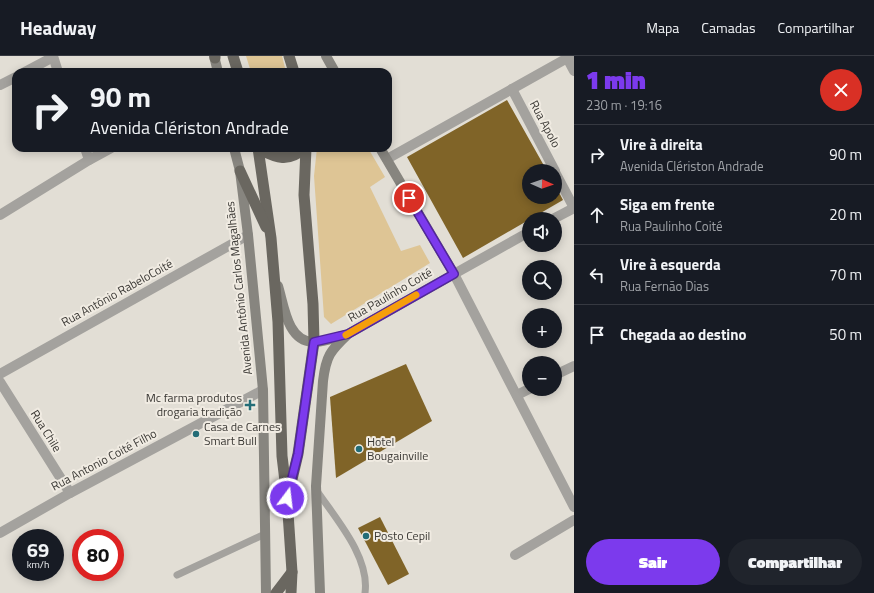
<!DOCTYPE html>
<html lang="pt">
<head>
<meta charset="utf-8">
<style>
	:root { --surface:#171b24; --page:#20242c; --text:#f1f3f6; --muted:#9ea1a6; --line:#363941; --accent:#7c3aed }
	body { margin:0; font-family:"Titillium Web",sans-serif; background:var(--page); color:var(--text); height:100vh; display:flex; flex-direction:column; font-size:15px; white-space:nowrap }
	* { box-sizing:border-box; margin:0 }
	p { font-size:13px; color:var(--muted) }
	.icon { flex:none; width:22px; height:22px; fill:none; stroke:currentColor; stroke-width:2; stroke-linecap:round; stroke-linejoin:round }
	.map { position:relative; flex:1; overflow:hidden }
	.side { display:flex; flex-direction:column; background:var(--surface); width:300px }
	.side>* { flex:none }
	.top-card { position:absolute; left:12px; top:12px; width:380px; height:84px; border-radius:12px; box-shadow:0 2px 10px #0003; background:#171b24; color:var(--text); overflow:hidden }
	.needle { width:26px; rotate:92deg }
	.controls { position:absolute; left:522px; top:108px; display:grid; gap:8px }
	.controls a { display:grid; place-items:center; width:40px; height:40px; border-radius:50%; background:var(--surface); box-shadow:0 2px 10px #0003; font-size:20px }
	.speed { position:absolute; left:12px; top:473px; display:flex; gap:8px; font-size:20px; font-weight:700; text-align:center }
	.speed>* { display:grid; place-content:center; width:52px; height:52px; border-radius:50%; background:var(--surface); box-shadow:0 2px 10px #0003; line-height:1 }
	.speed small { font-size:10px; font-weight:400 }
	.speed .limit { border:6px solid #d22; background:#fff; color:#111 }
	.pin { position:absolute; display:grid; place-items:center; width:34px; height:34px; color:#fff; margin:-17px; border:2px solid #fff; border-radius:50%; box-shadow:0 1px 4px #0007 }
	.me { position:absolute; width:44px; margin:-22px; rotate:15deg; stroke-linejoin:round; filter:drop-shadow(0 0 3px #0008) }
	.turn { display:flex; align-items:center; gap:14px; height:84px; padding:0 12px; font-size:18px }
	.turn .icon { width:52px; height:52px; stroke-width:2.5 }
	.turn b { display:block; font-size:28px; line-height:34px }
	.round { display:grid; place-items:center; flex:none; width:42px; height:42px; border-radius:21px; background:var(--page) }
	.overview { display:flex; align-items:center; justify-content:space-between; height:68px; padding:0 12px }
	h1 { font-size:24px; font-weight:800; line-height:30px; color:var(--accent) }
	.button { display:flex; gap:8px; margin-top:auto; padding:8px 12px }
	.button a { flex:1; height:46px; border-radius:24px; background:var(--accent); color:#fff; font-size:16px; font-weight:800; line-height:46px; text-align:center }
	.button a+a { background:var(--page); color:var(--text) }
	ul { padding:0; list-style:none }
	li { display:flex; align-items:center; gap:12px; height:60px; padding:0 12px; border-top:1px solid var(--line) }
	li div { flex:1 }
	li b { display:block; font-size:15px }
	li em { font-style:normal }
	header { display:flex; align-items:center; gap:24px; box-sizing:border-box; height:56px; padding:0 20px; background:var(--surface); border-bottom:1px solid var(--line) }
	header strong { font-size:19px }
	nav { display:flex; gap:22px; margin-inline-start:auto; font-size:14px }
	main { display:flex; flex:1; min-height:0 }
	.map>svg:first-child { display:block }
</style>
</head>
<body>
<header>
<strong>Headway</strong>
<nav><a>Mapa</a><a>Camadas</a><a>Compartilhar</a></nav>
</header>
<main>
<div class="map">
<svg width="574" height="537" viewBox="0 0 574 537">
	<rect width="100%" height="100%" fill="#e2ded5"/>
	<g fill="#dec595">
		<path d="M 246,0 L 282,0 L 286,16 L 251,16 Z"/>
		<path d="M 317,92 L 368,92 L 385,121 L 370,131 L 401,195 L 420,189 L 430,207 L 331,268 L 324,261 L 314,120 Z"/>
	</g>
	<g fill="#806428">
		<path d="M 507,44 L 547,115 L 529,115 L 529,141 L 555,141 L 555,129 L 563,144 L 463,202 L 407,101 Z"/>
		<path d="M 406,308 L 432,365 L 336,422 L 330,341 Z"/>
		<path d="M 380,461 L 409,518 L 388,529 L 358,472 Z"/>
	</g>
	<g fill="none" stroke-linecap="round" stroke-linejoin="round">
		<g stroke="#a4a29e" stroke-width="7">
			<path d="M 317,435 C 336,463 370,501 365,537"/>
			<path d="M 177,519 L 265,478"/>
		</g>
		<g stroke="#a4a29e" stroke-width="10">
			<path d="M 53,0 L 58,16"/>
			<path d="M 566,0 L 574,15"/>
			<path d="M 25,16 L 53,1"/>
			<path d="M 0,29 L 16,21"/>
			<path d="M 512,33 L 555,115"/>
			<path d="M 85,92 L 89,104"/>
			<path d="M 387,103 L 571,0"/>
			<path d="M 555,116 L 574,152"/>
			<path d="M 0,159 L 89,104 L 111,92"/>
			<path d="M 454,218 L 574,451"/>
			<path d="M 0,318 L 248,179"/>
			<path d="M 555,319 L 574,310"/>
			<path d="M 0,326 L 70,437"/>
			<path d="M 517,339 L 529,333"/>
			<path d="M 0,477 L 70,437 L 263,334"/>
			<path d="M 515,499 L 574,464"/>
		</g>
		<g stroke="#a4a29e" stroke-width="10">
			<path d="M 553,163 L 574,152"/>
			<path d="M 454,218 L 529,176"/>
		</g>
		<g stroke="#87857f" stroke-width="10">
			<path d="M 214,0 L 218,16"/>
			<path d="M 326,0 L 335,16"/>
			<path d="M 234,92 L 240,115 L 248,179 L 263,334 L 266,537"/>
			<path d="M 278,230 C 284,249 287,285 313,286 C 322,287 337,281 346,279"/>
			<path d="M 320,537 L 316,430 L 323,325 C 326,300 330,295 348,278 L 454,218 L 380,92"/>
		</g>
		<g stroke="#6a6760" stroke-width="11">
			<path d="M 233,0 L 238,16"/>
			<path d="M 289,0 L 294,16"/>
			<path d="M 215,2 L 215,0"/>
			<path d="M 258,92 L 271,182 L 278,266 L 282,400 L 287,442 L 292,516 L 291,537"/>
			<path d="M 259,93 C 277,102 288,107 305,92"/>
			<path d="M 240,115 L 266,171"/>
			<path d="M 289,436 L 298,398 L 314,286 L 313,248 L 304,139 L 306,92"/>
			<path d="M 276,537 L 292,516"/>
		</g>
	</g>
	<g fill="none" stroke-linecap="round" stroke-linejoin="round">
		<defs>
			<path id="route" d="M 287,442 L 298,398 L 314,286 L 348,278 L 454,218 L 409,142"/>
		</defs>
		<use href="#route" stroke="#51269a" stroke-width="10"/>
		<use href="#route" stroke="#7c3aed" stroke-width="7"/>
		<path stroke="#f59e0b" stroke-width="7" d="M 346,279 L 416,239"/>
	</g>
	<g fill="#236d77" stroke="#f0ebe2" stroke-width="1.5">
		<path d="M248 343h4v4h4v4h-4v4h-4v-4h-4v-4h4z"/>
		<circle cx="196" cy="378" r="4"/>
		<circle cx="359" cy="393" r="4"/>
		<circle cx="366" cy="480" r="4"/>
	</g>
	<g text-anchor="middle" stroke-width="4" stroke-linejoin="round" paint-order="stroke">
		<g font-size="12" fill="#3b3935" stroke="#f0ebe2">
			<text transform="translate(545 68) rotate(62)" y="4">Rua Apolo</text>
			<text transform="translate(239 232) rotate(-96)" y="4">Avenida Antônio Carlos Magalhães</text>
			<text transform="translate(117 237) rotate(-29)" y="4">Rua Antônio RabeloCoité</text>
			<text transform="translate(390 239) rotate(-30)" y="4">Rua Paulinho Coité</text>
			<text transform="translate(46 375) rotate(58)" y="4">Rua Chile</text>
			<text transform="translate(104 404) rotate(-28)" y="4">Rua Antonio Coité Filho</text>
		</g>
		<g font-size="12" fill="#3b3935" stroke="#f0ebe2" text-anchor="start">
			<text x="242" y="346" text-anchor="end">Mc farma produtos<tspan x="242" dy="14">drogaria tradição</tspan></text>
			<text x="204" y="375">Casa de Carnes<tspan x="204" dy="14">Smart Bull</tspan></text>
			<text x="367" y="390">Hotel<tspan x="367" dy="14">Bougainville</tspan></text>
			<text x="374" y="484">Posto Cepil</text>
		</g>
	</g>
</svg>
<div class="controls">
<a><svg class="needle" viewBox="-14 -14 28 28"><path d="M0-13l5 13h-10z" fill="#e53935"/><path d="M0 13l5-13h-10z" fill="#9ea1a6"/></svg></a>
<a><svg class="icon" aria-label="sound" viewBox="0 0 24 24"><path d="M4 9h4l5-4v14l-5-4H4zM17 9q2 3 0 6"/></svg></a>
<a><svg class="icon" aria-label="search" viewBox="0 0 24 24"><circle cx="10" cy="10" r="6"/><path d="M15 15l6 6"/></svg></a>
<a>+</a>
<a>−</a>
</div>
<div class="speed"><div>69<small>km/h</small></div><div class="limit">80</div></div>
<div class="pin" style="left:409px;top:142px;background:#d93025"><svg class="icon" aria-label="arrive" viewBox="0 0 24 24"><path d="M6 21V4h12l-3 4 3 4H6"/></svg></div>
<svg class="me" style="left:287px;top:442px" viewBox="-20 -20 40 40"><circle r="17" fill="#7c3aed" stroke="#fff" stroke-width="3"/><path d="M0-11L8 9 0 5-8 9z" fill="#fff"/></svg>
<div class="top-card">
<div class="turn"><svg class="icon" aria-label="right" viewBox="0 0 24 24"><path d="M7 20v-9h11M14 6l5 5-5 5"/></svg><div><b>90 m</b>Avenida Clériston Andrade</div></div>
</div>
</div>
<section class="side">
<div class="overview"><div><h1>1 min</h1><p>230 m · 19:16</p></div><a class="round" style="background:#d93025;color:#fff"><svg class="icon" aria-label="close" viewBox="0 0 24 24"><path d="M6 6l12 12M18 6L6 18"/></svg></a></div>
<ul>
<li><svg class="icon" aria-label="right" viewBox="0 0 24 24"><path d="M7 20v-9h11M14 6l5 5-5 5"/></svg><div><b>Vire à direita</b><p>Avenida Clériston Andrade</p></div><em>90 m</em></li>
<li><svg class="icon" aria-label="ahead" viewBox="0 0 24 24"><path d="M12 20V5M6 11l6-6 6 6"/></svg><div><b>Siga em frente</b><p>Rua Paulinho Coité</p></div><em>20 m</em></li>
<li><svg class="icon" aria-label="left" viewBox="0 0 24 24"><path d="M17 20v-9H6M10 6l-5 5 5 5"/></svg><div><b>Vire à esquerda</b><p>Rua Fernão Dias</p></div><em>70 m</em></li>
<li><svg class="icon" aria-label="arrive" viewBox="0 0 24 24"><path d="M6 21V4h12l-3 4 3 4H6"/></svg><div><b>Chegada ao destino</b></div><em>50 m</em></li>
</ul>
<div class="button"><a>Sair</a><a>Compartilhar</a></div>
</section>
</main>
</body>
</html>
